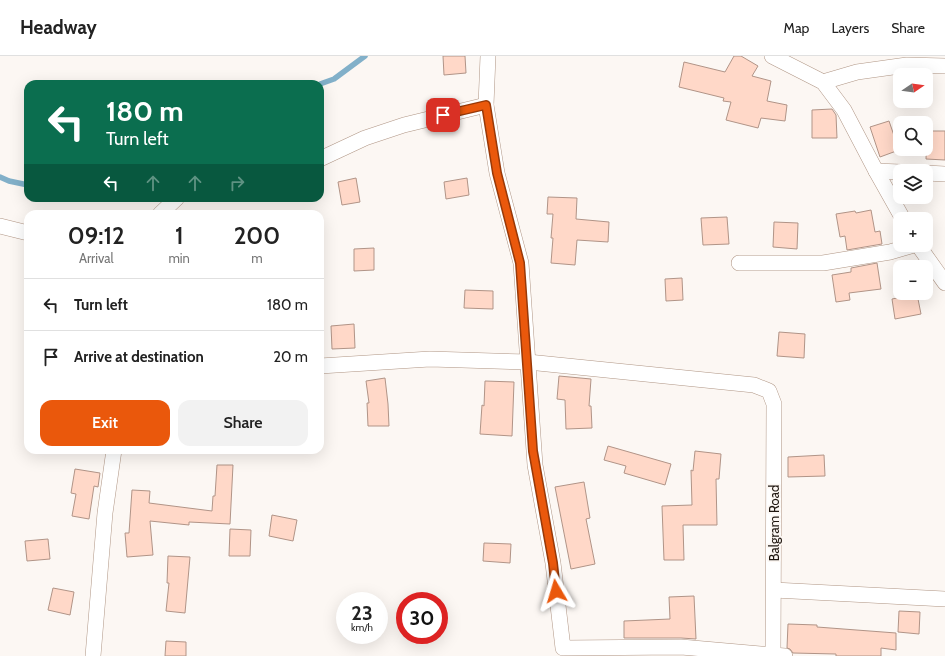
<!DOCTYPE html>
<html lang="en">
<head>
<meta charset="utf-8">
<style>
	:root { --surface:#fff; --page:#f2f2f2; --text:#222; --muted:#767676; --line:#e0e0e0; --accent:#ea580c }
	body { margin:0; font-family:Cabin,sans-serif; background:var(--page); color:var(--text); height:100vh; display:flex; flex-direction:column; font-size:15px; white-space:nowrap }
	* { box-sizing:border-box; margin:0 }
	p { font-size:13px; color:var(--muted) }
	.icon { flex:none; width:22px; height:22px; fill:none; stroke:currentColor; stroke-width:2; stroke-linecap:round; stroke-linejoin:round }
	.map { position:relative; flex:1; overflow:hidden }
	.details { position:absolute; left:24px; top:154px; width:300px; height:244px; display:flex; flex-direction:column; background:var(--surface); border-radius:12px; box-shadow:0 4px 16px #0002 }
	.details>* { flex:none }
	.hud { position:absolute; left:24px; top:24px; width:300px; height:122px; border-radius:12px; box-shadow:0 4px 16px #0002; background:#0b6e4f; color:#fff; overflow:hidden }
	.needle { width:26px; rotate:77deg }
	.buttons { position:absolute; left:893px; top:12px; display:grid; gap:8px }
	.buttons a { display:grid; place-items:center; width:40px; height:40px; border-radius:8px; background:var(--surface); box-shadow:0 4px 16px #0002; font-size:20px }
	.speed { position:absolute; left:336px; top:536px; display:flex; gap:8px; font-size:20px; font-weight:700; text-align:center }
	.speed>* { display:grid; place-content:center; width:52px; height:52px; border-radius:50%; background:var(--surface); box-shadow:0 4px 16px #0002; line-height:1 }
	.speed small { font-size:10px; font-weight:400 }
	.speed .limit { border:6px solid #d22; background:#fff; color:#111 }
	.pin { position:absolute; display:grid; place-items:center; width:34px; height:34px; color:#fff; margin:-17px; border-radius:8px; box-shadow:0 2px 6px #0006 }
	.me { position:absolute; width:44px; margin:-22px; rotate:353deg; stroke-linejoin:round; filter:drop-shadow(0 0 3px #0008) }
	.turn { display:flex; align-items:center; gap:14px; height:84px; padding:0 16px; font-size:18px }
	.turn .icon { width:52px; height:52px; stroke-width:2.5 }
	.turn b { display:block; font-size:28px; line-height:34px }
	.lanes { display:flex; align-items:center; height:38px; padding:0 16px; background:#0003; justify-content:center; gap:20px; direction:ltr }
	.lanes .off { opacity:.35 }
	.eta { display:flex; justify-content:space-evenly; align-items:center; height:68px; text-align:center }
	.eta b { font-size:24px; font-weight:600; line-height:28px }
	.cta { display:flex; gap:8px; margin-top:auto; padding:8px 16px }
	.cta a { flex:1; height:46px; border-radius:12px; background:var(--accent); color:#fff; font-size:16px; font-weight:600; line-height:46px; text-align:center }
	.cta a+a { background:var(--page); color:var(--text) }
	ul { padding:0; list-style:none }
	li { display:flex; align-items:center; gap:12px; height:52px; padding:0 16px; border-top:1px solid var(--line) }
	li div { flex:1 }
	li b { display:block; font-size:15px }
	li em { font-style:normal }
	header { display:flex; align-items:center; gap:24px; box-sizing:border-box; height:56px; padding:0 20px; background:var(--surface); border-bottom:1px solid var(--line) }
	header strong { font-size:19px }
	nav { display:flex; gap:22px; margin-inline-start:auto; font-size:14px }
	.map>svg:first-child { display:block }
</style>
</head>
<body>
<header>
<strong>Headway</strong>
<nav><a>Map</a><a>Layers</a><a>Share</a></nav>
</header>
<div class="map">
<svg width="945" height="600" viewBox="0 0 945 600">
	<rect width="100%" height="100%" fill="#fcf7f3"/>
	<g fill="none" stroke-linecap="round" stroke-linejoin="round">
		<g stroke="#82b0c9" stroke-width="5.5">
			<path d="M 320,28 L 334,23 L 365,0"/>
			<path d="M 0,121 L 9,125 L 28,129"/>
		</g>
	</g>
	<g fill="#ffd8c8" stroke="#b19487">
		<path d="M 443,0 L 465,0 L 466,17 L 444,19 Z"/>
		<path d="M 734,0 L 741,0 L 758,10 L 752,20 L 771,25 L 767,45 L 787,49 L 785,65 L 761,62 L 758,72 L 726,64 L 731,46 L 723,45 L 724,42 L 679,31 L 684,6 L 725,16 Z"/>
		<path d="M 832,53 L 836,59 L 837,82 L 812,82 L 812,54 Z"/>
		<path d="M 889,65 L 899,94 L 880,101 L 870,71 Z"/>
		<path d="M 927,75 L 945,75 L 945,104 L 926,103 Z"/>
		<path d="M 356,122 L 360,146 L 342,149 L 338,126 Z"/>
		<path d="M 467,122 L 469,139 L 446,143 L 444,126 Z"/>
		<path d="M 548,141 L 577,142 L 576,163 L 609,166 L 608,186 L 577,184 L 575,209 L 551,207 L 553,182 L 551,182 L 553,158 L 547,158 Z"/>
		<path d="M 871,154 L 875,176 L 880,175 L 882,188 L 847,194 L 845,180 L 840,181 L 836,158 L 855,155 L 856,157 Z"/>
		<path d="M 727,161 L 729,188 L 703,189 L 701,162 Z"/>
		<path d="M 774,166 L 798,167 L 797,193 L 773,191 Z"/>
		<path d="M 374,192 L 374,214 L 354,215 L 354,193 Z"/>
		<path d="M 877,207 L 881,233 L 849,237 L 850,244 L 836,246 L 832,219 L 851,216 L 851,212 Z"/>
		<path d="M 682,222 L 683,244 L 666,245 L 665,223 Z"/>
		<path d="M 465,234 L 493,235 L 493,253 L 464,252 Z"/>
		<path d="M 917,238 L 921,258 L 895,263 L 892,243 Z"/>
		<path d="M 354,268 L 355,292 L 332,293 L 331,270 Z"/>
		<path d="M 779,276 L 805,278 L 804,302 L 777,300 Z"/>
		<path d="M 559,320 L 591,323 L 589,350 L 591,350 L 592,372 L 566,373 L 565,344 L 557,343 Z"/>
		<path d="M 385,322 L 388,348 L 389,370 L 368,370 L 367,347 L 369,347 L 366,325 Z"/>
		<path d="M 485,325 L 514,326 L 512,380 L 480,378 L 482,349 L 484,350 Z"/>
		<path d="M 608,390 L 671,408 L 665,429 L 624,417 L 626,410 L 604,404 Z"/>
		<path d="M 695,395 L 721,398 L 719,423 L 716,423 L 717,469 L 683,469 L 684,504 L 664,504 L 662,450 L 692,449 L 691,414 L 693,415 Z"/>
		<path d="M 824,399 L 825,420 L 788,421 L 788,401 Z"/>
		<path d="M 217,409 L 233,409 L 230,468 L 189,466 L 189,469 L 150,465 L 153,499 L 127,501 L 125,477 L 129,477 L 132,434 L 150,435 L 149,447 L 212,455 L 213,440 L 215,440 Z"/>
		<path d="M 75,413 L 100,417 L 98,431 L 94,430 L 89,463 L 72,460 L 76,438 L 71,437 Z"/>
		<path d="M 584,426 L 590,462 L 586,463 L 595,508 L 571,513 L 555,431 Z"/>
		<path d="M 272,459 L 297,464 L 293,485 L 269,480 Z"/>
		<path d="M 230,473 L 251,474 L 250,500 L 229,500 Z"/>
		<path d="M 48,483 L 50,503 L 27,505 L 25,485 Z"/>
		<path d="M 484,487 L 511,488 L 510,507 L 483,505 Z"/>
		<path d="M 168,500 L 190,501 L 185,557 L 166,555 L 169,527 L 167,527 Z"/>
		<path d="M 53,532 L 74,536 L 70,559 L 48,554 Z"/>
		<path d="M 694,540 L 696,583 L 681,582 L 624,582 L 624,565 L 670,563 L 669,541 Z"/>
		<path d="M 899,555 L 920,556 L 919,578 L 898,576 Z"/>
		<path d="M 788,568 L 817,569 L 817,571 L 896,577 L 896,594 L 881,592 L 881,600 L 836,600 L 836,598 L 793,597 L 790,593 L 787,592 Z"/>
		<path d="M 166,585 L 186,586 L 186,600 L 165,600 Z"/>
	</g>
	<g fill="none" stroke-linecap="round" stroke-linejoin="round">
		<defs>
			<g id="minor">
				<path d="M 488,0 L 486,49 L 497,117 L 521,207 L 535,409 L 553,507 L 563,592 L 681,591 L 785,600"/>
				<path d="M 772,0 L 823,26 L 844,54 L 876,115 L 903,163"/>
				<path d="M 823,26 L 857,16 L 907,9 L 945,10"/>
				<path d="M 320,103 L 365,82 L 404,69 L 486,49"/>
				<path d="M 876,115 L 900,116"/>
				<path d="M 926,117 L 945,118"/>
				<path d="M 160,158 L 177,142"/>
				<path d="M 0,170 L 28,177"/>
				<path d="M 918,189 L 945,227"/>
				<path d="M 739,207 L 823,207 L 890,196 L 914,189"/>
				<path d="M 320,310 L 430,303 L 528,306 L 754,329 L 769,335 L 774,348 L 773,600"/>
				<path d="M 774,534 L 945,543"/>
				<path d="M 93,600 L 105,457 L 114,394"/>
			</g>
		</defs>
		<use href="#minor" stroke="#b09685" stroke-width="16"/>
		<use href="#minor" stroke="#fff" stroke-width="15"/>
	</g>
	<g fill="none" stroke-linecap="round" stroke-linejoin="round">
		<defs>
			<path id="route" d="M 443,59 L 486,49 L 497,117 L 520,207 L 533,395 L 553,507 L 556,535"/>
		</defs>
		<use href="#route" stroke="#983908" stroke-width="10"/>
		<use href="#route" stroke="#ea580c" stroke-width="7"/>
	</g>
	<g text-anchor="middle" stroke-width="3.5" stroke-linejoin="round" paint-order="stroke">
		<g font-size="13" fill="#1f160f" stroke="#fcf7f3">
			<text transform="translate(774 467) rotate(-90)" y="5">Balgram Road</text>
		</g>
	</g>
</svg>
<div class="buttons">
<a><svg class="needle" viewBox="-14 -14 28 28"><path d="M0-13l5 13h-10z" fill="#e53935"/><path d="M0 13l5-13h-10z" fill="#767676"/></svg></a>
<a><svg class="icon" aria-label="search" viewBox="0 0 24 24"><circle cx="10" cy="10" r="6"/><path d="M15 15l6 6"/></svg></a>
<a><svg class="icon" aria-label="layers" viewBox="0 0 24 24"><path d="M12 4l9 5-9 5-9-5zM3 14l9 5 9-5"/></svg></a>
<a>+</a>
<a>−</a>
</div>
<div class="speed"><div>23<small>km/h</small></div><div class="limit">30</div></div>
<div class="pin" style="left:443px;top:59px;background:#d93025"><svg class="icon" aria-label="arrive" viewBox="0 0 24 24"><path d="M6 21V4h12l-3 4 3 4H6"/></svg></div>
<svg class="me" style="left:556px;top:535px" viewBox="-20 -20 40 40"><path d="M0-17L14 15 0 8-14 15z" fill="#ea580c" stroke="#fff" stroke-width="4"/></svg>
<div class="hud">
<div class="turn"><svg class="icon" aria-label="left" viewBox="0 0 24 24"><path d="M17 20v-9H6M10 6l-5 5 5 5"/></svg><div><b>180 m</b>Turn left</div></div>
<div class="lanes"><svg class="icon" aria-label="left" viewBox="0 0 24 24"><path d="M17 20v-9H6M10 6l-5 5 5 5"/></svg><svg class="icon off" aria-label="ahead" viewBox="0 0 24 24"><path d="M12 20V5M6 11l6-6 6 6"/></svg><svg class="icon off" aria-label="ahead" viewBox="0 0 24 24"><path d="M12 20V5M6 11l6-6 6 6"/></svg><svg class="icon off" aria-label="right" viewBox="0 0 24 24"><path d="M7 20v-9h11M14 6l5 5-5 5"/></svg></div>
</div>
<section class="details">
<div class="eta">
<div><b>09:12</b><p>Arrival</p></div>
<div><b>1</b><p>min</p></div>
<div><b>200</b><p>m</p></div>
</div>
<ul>
<li><svg class="icon" aria-label="left" viewBox="0 0 24 24"><path d="M17 20v-9H6M10 6l-5 5 5 5"/></svg><div><b>Turn left</b></div><em>180 m</em></li>
<li><svg class="icon" aria-label="arrive" viewBox="0 0 24 24"><path d="M6 21V4h12l-3 4 3 4H6"/></svg><div><b>Arrive at destination</b></div><em>20 m</em></li>
</ul>
<div class="cta"><a>Exit</a><a>Share</a></div>
</section>
</div>
</body>
</html>
